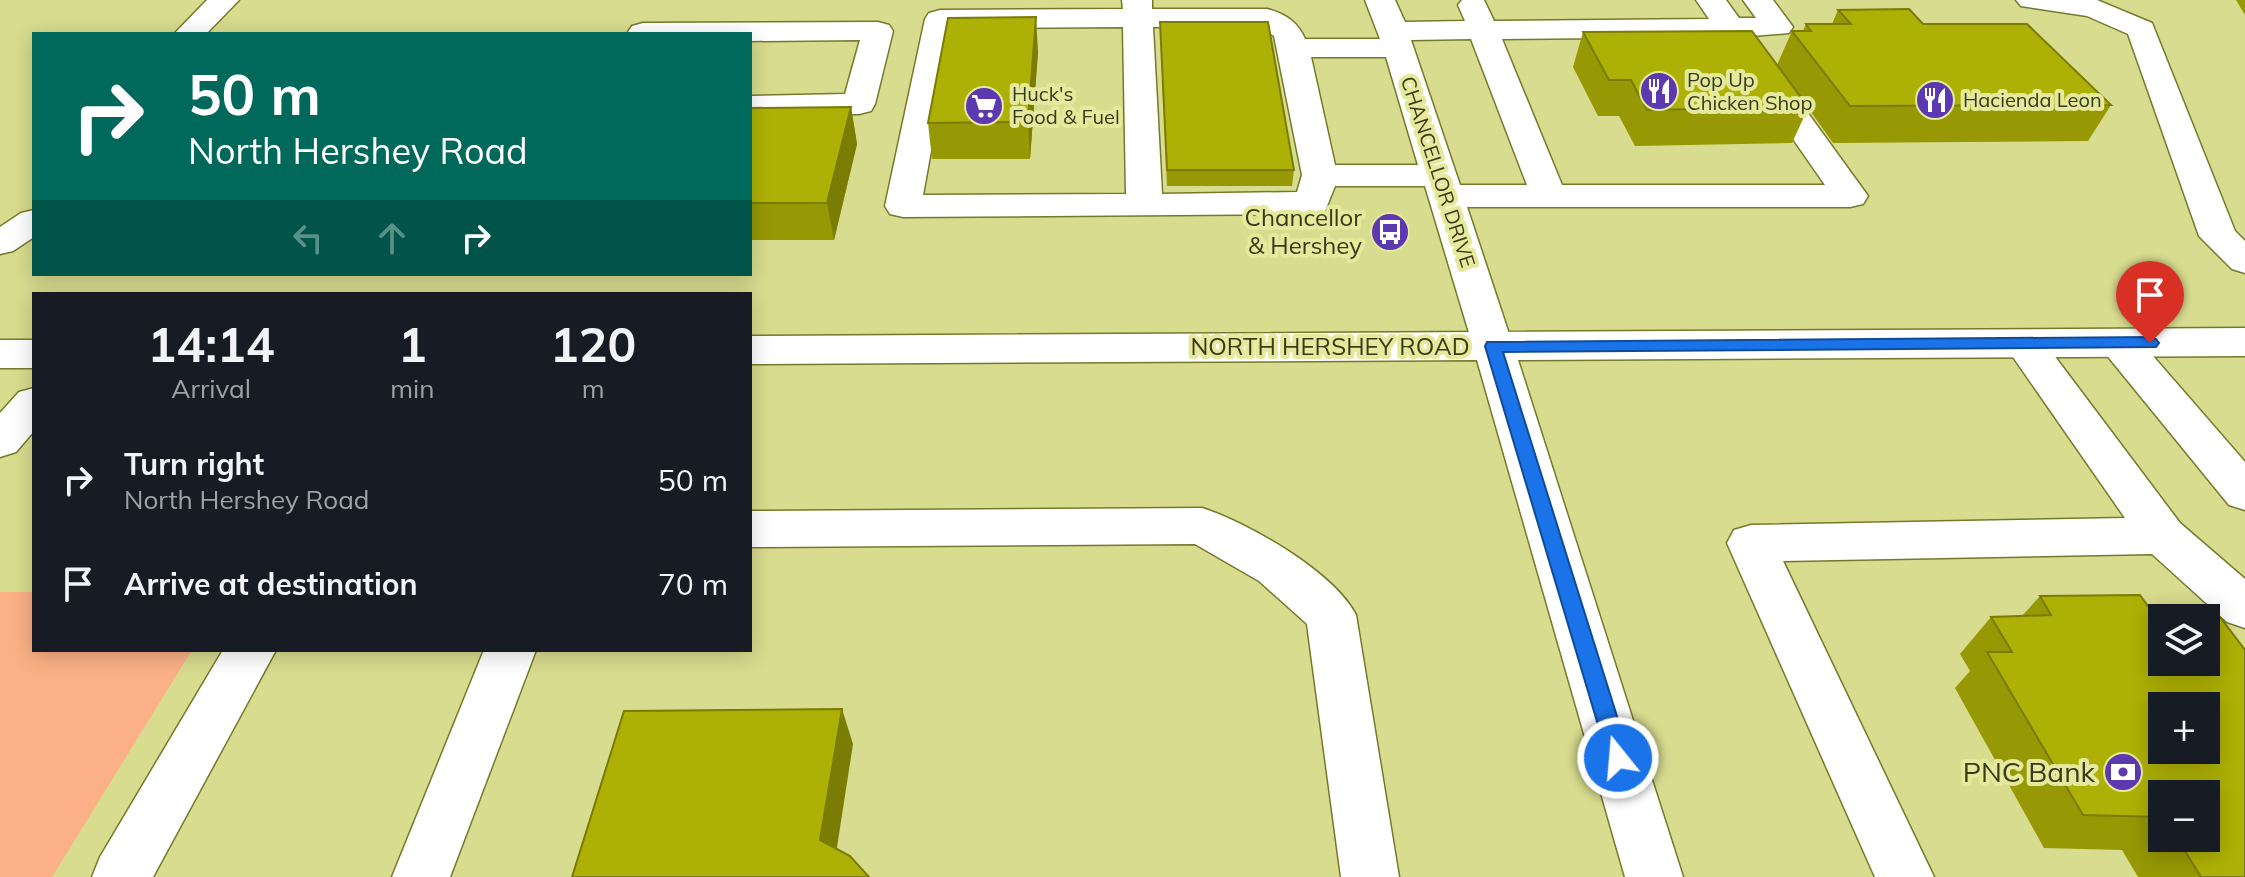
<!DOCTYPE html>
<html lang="en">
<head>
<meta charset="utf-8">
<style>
	:root { --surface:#171b24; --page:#242831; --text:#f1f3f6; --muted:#9ea1a6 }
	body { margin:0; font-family:Mulish,sans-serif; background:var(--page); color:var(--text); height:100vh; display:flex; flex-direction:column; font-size:30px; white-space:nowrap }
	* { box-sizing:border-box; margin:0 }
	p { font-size:26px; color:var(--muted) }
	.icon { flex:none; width:44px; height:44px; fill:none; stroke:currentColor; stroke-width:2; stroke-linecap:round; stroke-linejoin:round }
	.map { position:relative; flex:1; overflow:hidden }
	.sheet { position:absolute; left:32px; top:292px; width:720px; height:360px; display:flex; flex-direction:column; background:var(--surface); border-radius:0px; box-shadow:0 4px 20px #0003 }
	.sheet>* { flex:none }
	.hud { position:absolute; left:32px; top:32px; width:720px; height:244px; border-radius:0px; box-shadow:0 4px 20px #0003; background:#00695c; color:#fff; overflow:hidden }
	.buttons { position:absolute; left:2148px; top:604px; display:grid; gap:16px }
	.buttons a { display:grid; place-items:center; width:72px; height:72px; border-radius:0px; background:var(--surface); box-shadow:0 4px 20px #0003; font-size:40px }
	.pin { position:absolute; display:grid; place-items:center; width:68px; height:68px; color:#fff; margin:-82px -34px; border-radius:50% 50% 50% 0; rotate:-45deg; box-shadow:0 0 8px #0007 }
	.pin .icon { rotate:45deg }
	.me { position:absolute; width:88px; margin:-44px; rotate:343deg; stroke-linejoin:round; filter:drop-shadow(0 0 6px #0008) }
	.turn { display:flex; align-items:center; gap:28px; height:168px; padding:0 24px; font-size:36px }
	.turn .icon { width:104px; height:104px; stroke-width:2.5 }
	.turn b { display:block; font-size:56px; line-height:68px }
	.lanes { display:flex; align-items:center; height:76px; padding:0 24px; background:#0003; justify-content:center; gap:40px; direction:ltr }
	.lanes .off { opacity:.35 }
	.eta { display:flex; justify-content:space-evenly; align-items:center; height:136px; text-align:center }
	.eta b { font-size:48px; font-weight:700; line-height:56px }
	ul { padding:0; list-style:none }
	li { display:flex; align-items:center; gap:24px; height:104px; padding:0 24px }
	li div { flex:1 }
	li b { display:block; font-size:30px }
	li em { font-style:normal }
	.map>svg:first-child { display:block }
</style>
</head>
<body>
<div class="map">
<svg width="2245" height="877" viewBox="0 0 2245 877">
	<rect width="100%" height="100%" fill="#d8dc8e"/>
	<path fill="#fbb085" d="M 0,592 L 34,592 L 34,650 L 192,650 L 52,877 L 0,877 Z"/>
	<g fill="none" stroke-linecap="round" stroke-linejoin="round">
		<defs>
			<g id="minor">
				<path d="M 207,0 L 239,0 L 206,34 L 174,34 Z"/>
				<path d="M 1122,0 L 1152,0 L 1152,9 L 1267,9 C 1284,13 1298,22 1305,39 L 1380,39 L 1365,0 L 1395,0 L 1405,22 L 1465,21 L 1458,5 L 1462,0 L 1484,0 L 1494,21 L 1709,19 L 1696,0 L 1726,0 L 1739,18 L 1756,18 L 1743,0 L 1773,0 L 1793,27 L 1789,33 L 1752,36 L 1868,196 L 1863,204 L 1850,207 L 1467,207 L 1513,346 L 1507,356 L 1493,360 L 1479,356 L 1473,346 L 1425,186 L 1335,186 L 1325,211 L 1312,214 L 903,217 L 890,214 L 885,206 L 925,19 L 929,13 L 940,10 L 1123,9 ZM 1123,27 L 1126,194 L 923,195 L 953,28 ZM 1153,27 L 1260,27 L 1274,36 L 1302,175 L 1297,192 L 1162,194 ZM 1722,37 L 1825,185 L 1562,185 L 1502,39 ZM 1471,39 L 1527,185 L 1460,185 L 1411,40 ZM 1311,57 L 1386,57 L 1418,165 L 1335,165 Z"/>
				<path d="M 2016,0 L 2097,0 L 2152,23 L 2235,231 L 2245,241 L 2245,273 L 2232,269 L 2199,236 L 2128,34 L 2087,16 L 2021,6 Z"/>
				<path d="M 878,22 L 889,25 L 893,31 L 875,104 L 871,111 L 859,114 L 750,116 L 750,96 L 845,94 L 860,40 L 750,41 L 750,34 L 628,32 L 632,26 L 643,23 Z"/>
				<path d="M 34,210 L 34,237 L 13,251 L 0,254 L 0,227 L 21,213 Z"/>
				<path d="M 2119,329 L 2133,333 L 2245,462 L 2245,510 L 2229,505 L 2105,353 L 2099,343 L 2105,333 Z"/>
				<path d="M 2024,330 L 2038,334 L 2180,523 L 2245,579 L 2245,628 L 2227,622 L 2152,554 L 1783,561 L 1934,877 L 1875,877 L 1727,543 L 1734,530 L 1751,525 L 2125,518 L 2004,344 L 2010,334 Z"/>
				<path d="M 34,388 L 34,431 L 16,452 L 0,457 L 0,413 L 19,392 Z"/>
				<path d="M 1202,508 C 1247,522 1334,572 1356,615 L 1399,877 L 1341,877 L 1307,624 L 1259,581 L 1195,544 L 750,547 L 750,511 Z"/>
				<path d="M 223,650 L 276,650 L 153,877 L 92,877 L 100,857 Z"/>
				<path d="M 484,650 L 536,650 L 450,877 L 392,877 Z"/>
			</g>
			<g id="major">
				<path d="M 2245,328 L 2245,356 L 1518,360 L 1683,877 L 1625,877 L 1477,360 L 750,364 L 750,336 Z"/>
				<rect x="0" y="340" width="34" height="28"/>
			</g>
		</defs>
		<use href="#minor" stroke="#76792b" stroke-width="3"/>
		<use href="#major" stroke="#76792b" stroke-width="3"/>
		<use href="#minor" fill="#fff" fill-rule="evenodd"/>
		<use href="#major" fill="#fff" fill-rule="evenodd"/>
	</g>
	<g fill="#969804" fill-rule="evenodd">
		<path d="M 2236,0 L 2245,0 L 2245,15 Z"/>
		<path d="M 1838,10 L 1923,24 L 2111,105 L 2088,141 L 1833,143 L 1808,108 L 1792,143 L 1635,146 L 1619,116 L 1598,116 L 1573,67 L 1583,32 L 1777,65 L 1792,31 L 1803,31 L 1806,24 L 1832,24 Z"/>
		<path d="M 1160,22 L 1294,170 L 1292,186 L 1167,186 Z"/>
		<path d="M 1038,52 L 1030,159 L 932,159 L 928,123 Z"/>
		<path d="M 851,107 L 857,144 L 834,240 L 750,240 L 750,108 Z"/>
		<path d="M 2040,596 L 2245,877 L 2138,877 L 2122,850 L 2044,848 L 1955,688 L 1970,671 L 1960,654 L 1991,617 L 2022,616 ZM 2162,794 L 2206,838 L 2162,838 Z"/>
	</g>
	<g fill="#7a7c04">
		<path d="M 1036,17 L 1038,52 L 1030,159 L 1028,122 Z"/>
		<path d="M 851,107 L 857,144 L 834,240 L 827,203 Z"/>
		<path d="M 842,709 L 853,744 L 833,873 L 820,840 Z"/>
	</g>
	<g fill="#aeb105" stroke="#7a7c04" stroke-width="2" fill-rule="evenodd">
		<path d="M 1909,9 L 1923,24 L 2027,24 L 2111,105 L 1850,106 L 1792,31 L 1811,31 L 1806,24 L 1851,24 L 1838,10 Z"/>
		<path d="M 1036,17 L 1028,122 L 928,123 L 948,18 Z"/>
		<path d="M 1160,22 L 1268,22 L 1294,170 L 1167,170 Z"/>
		<path d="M 1752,31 L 1808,107 L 1647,110 L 1631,80 L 1609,80 L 1583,32 Z"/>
		<path d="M 851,107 L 827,203 L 750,203 L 750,108 Z"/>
		<path d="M 2140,595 L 2153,613 L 2220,617 L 2245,650 L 2245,877 L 2201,877 L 2177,838 L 2206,838 L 2206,794 L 2162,794 L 2162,817 L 2083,815 L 1987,652 L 2012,652 L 1991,617 L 2051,615 L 2040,596 ZM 2162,618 L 2206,618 L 2206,662 L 2162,662 ZM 2162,706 L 2206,706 L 2206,750 L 2162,750 Z"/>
		<path d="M 842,709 L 820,840 L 850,856 L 869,877 L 572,877 L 624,711 Z"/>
	</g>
	<path fill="#1a73e8" stroke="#114b97" stroke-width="2" d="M 2150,337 L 2156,339 L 2159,343 L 2156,347 L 1503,352 L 1630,758 L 1626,765 L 1618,768 L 1610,765 L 1485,346 L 1487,342 Z"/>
	<defs>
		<symbol id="restaurant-disc" viewBox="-11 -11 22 22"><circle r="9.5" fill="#5c39b1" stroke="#e5e99b"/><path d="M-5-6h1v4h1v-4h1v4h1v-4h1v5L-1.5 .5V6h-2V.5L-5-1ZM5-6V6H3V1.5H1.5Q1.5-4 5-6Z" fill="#fff"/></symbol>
		<symbol id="supermarket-disc" viewBox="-11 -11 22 22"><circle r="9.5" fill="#5c39b1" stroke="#e5e99b"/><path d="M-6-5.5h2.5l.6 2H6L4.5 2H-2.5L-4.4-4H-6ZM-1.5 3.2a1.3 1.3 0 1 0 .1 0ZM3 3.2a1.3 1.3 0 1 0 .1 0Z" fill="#fff"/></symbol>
		<symbol id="bus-disc" viewBox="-11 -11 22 22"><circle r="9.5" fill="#5c39b1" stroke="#e5e99b"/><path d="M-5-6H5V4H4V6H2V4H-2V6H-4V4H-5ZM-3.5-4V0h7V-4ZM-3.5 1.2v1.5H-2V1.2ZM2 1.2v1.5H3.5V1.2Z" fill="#fff"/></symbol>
		<symbol id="bank-disc" viewBox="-11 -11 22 22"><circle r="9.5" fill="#5c39b1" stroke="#e5e99b"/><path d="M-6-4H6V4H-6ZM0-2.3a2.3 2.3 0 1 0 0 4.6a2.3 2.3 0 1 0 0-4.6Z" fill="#fff"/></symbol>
	</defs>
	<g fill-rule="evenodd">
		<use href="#restaurant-disc" x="1637" y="69" width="44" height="44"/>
		<use href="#restaurant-disc" x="1913" y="78" width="44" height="44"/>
		<use href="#supermarket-disc" x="962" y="84" width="44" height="44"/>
		<use href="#bus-disc" x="1368" y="210" width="44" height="44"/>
		<use href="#bank-disc" x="2101" y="750" width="44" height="44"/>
	</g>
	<g text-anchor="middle" stroke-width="8" stroke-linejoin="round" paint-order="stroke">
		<g font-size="20" fill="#393a1a" stroke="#e5e99b" text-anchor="start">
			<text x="1687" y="87">Pop Up<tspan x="1687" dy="23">Chicken Shop</tspan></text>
			<text x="1012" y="101">Huck's<tspan x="1012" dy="23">Food &amp; Fuel</tspan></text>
			<text x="1963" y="107">Hacienda Leon</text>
		</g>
		<g font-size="20" fill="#393a1a" stroke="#e5e99b">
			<text transform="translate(1438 172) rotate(72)" y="7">CHANCELLOR DRIVE</text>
		</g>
		<g font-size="24" fill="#393a1a" stroke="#e5e99b" text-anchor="end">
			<text x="1362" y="226">Chancellor<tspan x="1362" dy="28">&amp; Hershey</tspan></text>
		</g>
		<g font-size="24" fill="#393a1a" stroke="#e5e99b">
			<text x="1330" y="355">NORTH HERSHEY ROAD</text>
		</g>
		<g font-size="28" fill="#393a1a" stroke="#e5e99b" text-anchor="end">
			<text x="2095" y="782">PNC Bank</text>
		</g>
	</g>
</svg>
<div class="buttons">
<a><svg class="icon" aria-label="layers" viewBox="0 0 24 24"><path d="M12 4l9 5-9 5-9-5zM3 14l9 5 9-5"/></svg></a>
<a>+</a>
<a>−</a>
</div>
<div class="pin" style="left:2150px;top:343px;background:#d93025"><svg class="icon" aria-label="arrive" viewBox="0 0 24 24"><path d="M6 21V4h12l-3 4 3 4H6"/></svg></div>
<svg class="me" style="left:1618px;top:758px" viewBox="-20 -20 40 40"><circle r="17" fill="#1a73e8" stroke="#fff" stroke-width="3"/><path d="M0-11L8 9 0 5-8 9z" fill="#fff"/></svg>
<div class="hud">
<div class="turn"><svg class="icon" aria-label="right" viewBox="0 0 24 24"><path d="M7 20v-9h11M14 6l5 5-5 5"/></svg><div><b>50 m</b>North Hershey Road</div></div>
<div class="lanes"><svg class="icon off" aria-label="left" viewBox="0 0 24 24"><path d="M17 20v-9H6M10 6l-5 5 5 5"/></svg><svg class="icon off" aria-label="ahead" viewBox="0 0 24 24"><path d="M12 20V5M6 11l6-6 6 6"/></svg><svg class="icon" aria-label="right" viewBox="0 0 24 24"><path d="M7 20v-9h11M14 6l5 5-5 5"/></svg></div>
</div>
<section class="sheet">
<div class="eta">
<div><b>14:14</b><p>Arrival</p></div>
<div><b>1</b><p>min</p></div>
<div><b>120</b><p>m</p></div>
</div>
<ul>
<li><svg class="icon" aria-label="right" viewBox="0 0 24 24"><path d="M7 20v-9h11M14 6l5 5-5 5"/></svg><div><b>Turn right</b><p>North Hershey Road</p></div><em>50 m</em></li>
<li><svg class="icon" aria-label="arrive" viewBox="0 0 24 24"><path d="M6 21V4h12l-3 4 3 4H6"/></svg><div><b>Arrive at destination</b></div><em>70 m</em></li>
</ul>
</section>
</div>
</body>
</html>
